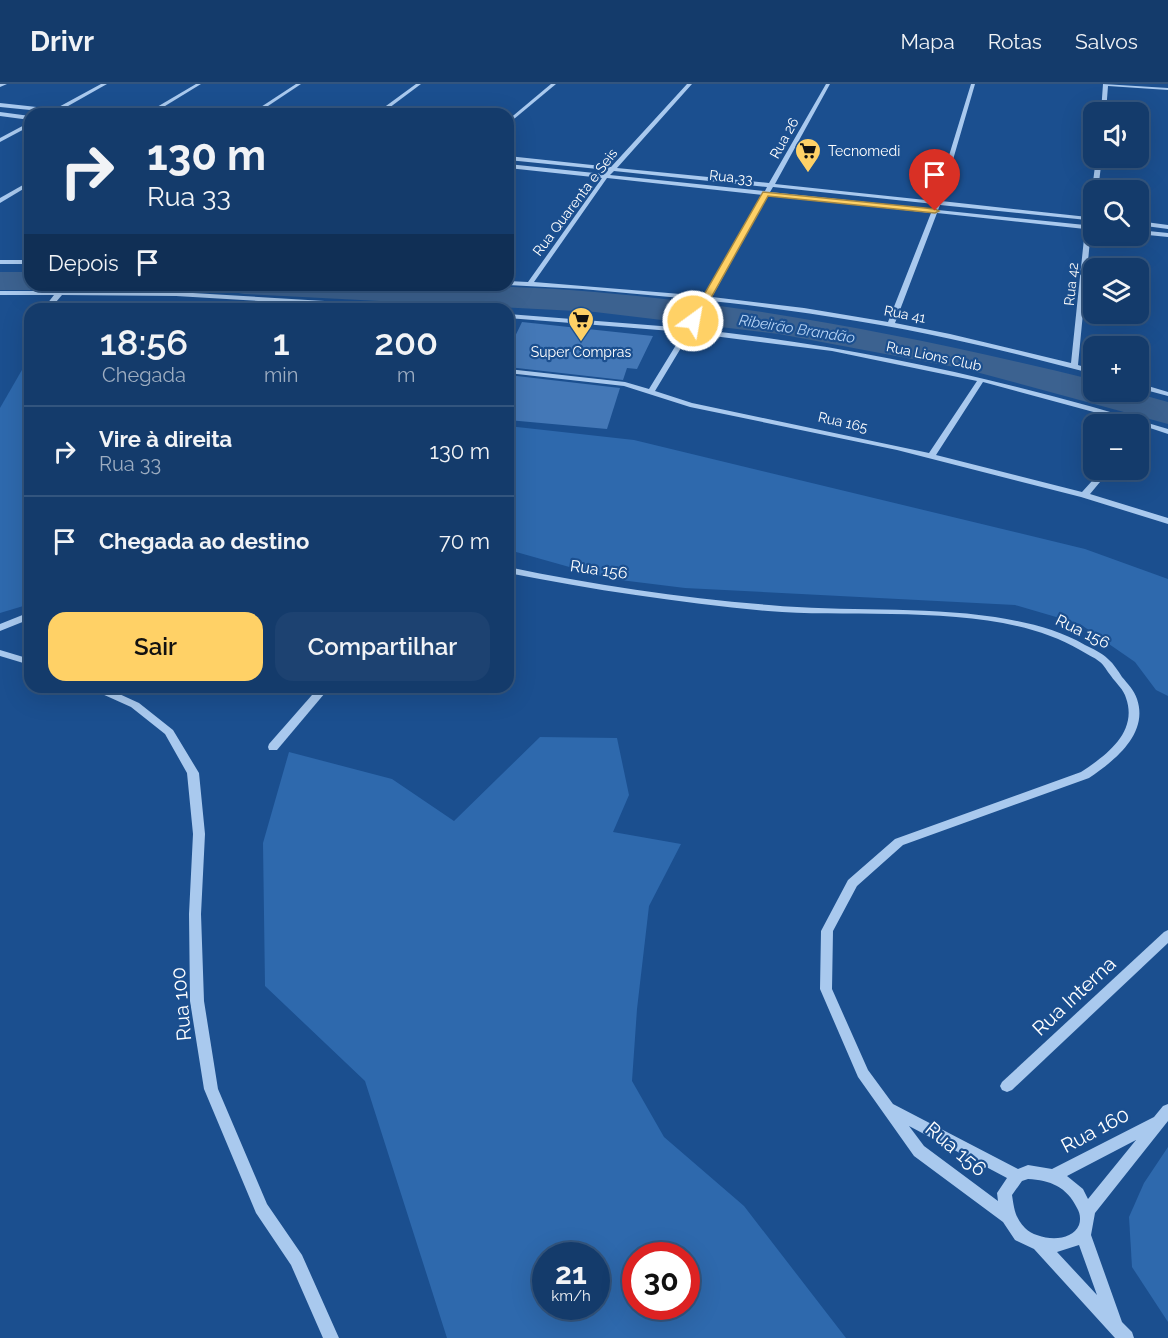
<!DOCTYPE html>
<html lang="pt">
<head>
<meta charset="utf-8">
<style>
	:root { --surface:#143b6b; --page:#1d4271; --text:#f1f3f6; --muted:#9dadc1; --line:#33557e; --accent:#ffd166 }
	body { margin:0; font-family:Raleway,sans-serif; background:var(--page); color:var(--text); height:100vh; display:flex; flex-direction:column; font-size:22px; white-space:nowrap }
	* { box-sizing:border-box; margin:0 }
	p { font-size:20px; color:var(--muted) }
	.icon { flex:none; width:33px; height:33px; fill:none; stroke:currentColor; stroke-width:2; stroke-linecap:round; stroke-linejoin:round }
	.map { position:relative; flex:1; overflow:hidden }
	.drawer { position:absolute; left:24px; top:219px; width:490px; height:390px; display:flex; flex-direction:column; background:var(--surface); border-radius:18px; box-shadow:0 6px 24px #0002,0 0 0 2px var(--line) }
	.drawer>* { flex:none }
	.guide { position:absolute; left:24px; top:24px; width:490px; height:183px; border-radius:18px; box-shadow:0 6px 24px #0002,0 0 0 2px var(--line); background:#143b6b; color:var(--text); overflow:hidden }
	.buttons { position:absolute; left:1083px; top:18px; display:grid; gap:12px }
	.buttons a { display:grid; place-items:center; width:66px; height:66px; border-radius:12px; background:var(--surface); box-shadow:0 6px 24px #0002,0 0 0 2px var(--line); font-size:30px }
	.speed { position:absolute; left:532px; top:1158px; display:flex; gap:12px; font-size:30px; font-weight:700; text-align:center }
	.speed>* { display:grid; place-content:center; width:78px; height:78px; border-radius:50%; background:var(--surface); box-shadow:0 6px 24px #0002,0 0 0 2px var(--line); line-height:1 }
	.speed small { font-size:15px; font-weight:400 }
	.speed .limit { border:9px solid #d22; background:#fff; color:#111 }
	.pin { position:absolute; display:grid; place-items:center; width:51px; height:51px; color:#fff; margin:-62px -26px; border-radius:50% 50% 50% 0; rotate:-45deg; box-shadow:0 0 6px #0007 }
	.pin .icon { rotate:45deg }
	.me { position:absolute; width:66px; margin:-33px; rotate:32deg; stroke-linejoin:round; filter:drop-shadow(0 0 4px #0008) }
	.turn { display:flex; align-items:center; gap:21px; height:126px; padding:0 24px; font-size:27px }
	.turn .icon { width:78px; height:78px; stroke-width:2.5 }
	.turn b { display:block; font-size:42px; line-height:51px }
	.then { display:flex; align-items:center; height:57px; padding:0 24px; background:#0003; gap:12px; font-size:22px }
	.eta { display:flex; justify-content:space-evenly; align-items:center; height:102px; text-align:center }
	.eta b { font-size:36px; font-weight:600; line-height:42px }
	.primary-button { display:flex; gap:12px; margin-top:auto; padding:12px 24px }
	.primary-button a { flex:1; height:69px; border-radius:18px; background:var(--accent); color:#111; font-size:24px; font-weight:600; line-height:69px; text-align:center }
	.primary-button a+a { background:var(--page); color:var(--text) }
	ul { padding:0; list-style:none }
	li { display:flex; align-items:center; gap:18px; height:90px; padding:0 24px; border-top:2px solid var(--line) }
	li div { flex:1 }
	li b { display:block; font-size:22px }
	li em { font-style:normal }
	header { display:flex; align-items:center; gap:36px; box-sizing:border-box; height:84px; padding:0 30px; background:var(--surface); border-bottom:2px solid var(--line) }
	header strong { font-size:28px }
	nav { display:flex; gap:33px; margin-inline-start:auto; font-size:21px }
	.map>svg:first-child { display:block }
</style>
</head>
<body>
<header>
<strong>Drivr</strong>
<nav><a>Mapa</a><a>Rotas</a><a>Salvos</a></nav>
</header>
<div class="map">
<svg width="1168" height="1254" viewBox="0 0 1168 1254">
	<rect width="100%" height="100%" fill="#1b4f8f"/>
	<g fill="#2e69ad" fill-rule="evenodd">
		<path d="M 30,272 L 30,520 L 0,529 L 0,324 Z"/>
		<path d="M 508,342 L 634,356 L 1085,465 L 1168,495 L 1168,612 L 1156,606 L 1135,578 L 1080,540 L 1015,521 L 685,504 L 612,495 L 509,466 Z"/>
		<path d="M 540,653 L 617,654 L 629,711 L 613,748 L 681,760 L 649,822 L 637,925 L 632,997 L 664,1053 L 744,1122 L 846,1254 L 447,1254 L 365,997 L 265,902 L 263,759 L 289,668 L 392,695 L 454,737 ZM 546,1172 L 597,1172 L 597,1222 L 546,1222 ZM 636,1172 L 687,1172 L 687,1222 L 636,1222 Z"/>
		<path d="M 1168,1063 L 1168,1238 L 1132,1183 L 1129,1133 L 1144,1099 Z"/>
	</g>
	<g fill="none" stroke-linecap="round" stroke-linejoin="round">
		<g fill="#3c6290" fill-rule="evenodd">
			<path d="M 0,188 L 30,188 L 30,201 L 43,201 L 30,206 L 0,206 Z"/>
			<path d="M 228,201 C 350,201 473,198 595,208 C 763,222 930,256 1094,296 L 1094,308 L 1132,308 L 1168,318 L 1168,340 L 965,285 L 779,250 L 595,228 L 244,210 L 233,208 Z"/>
		</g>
	</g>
	<g fill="#4478b7">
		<path d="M 522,238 L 653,252 L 637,285 L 627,284 L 623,296 L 508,283 L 508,267 Z"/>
		<path d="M 508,291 L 620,304 L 607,345 L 508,336 Z"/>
	</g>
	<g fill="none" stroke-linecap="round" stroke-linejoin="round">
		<g fill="#a9c9ee" fill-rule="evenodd">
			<path d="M 0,0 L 7,0 L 0,3 Z"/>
			<path d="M 101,0 L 107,0 L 61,26 L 89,30 L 71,30 L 0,23 L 0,19 L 55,25 Z"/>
			<path d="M 196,0 L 201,0 L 152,30 L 145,30 Z"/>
			<path d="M 296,0 L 301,0 L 256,30 L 250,30 Z"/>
			<path d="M 416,0 L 421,0 L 381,30 L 375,30 Z"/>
			<path d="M 551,0 L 556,0 L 508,40 L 508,36 Z"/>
			<path d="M 687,0 L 692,0 L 617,84 L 769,99 L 826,0 L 830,0 L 775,100 L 935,117 L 971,0 L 975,0 L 941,117 L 1088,133 L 1091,121 L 1094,119 L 1094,137 L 1091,142 L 1094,142 L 1094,146 L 1091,146 L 1078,281 L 1094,286 L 1094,290 C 1046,278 999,265 951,255 C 878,239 804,228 730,219 L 710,217 L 693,245 C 856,262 1011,297 1168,345 L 1168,350 L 1138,340 L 983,298 L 936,371 L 1082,408 L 1102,386 L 1110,386 L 1090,410 L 1168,434 L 1168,440 L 1081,413 L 897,366 L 690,323 L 624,302 L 508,289 L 508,285 L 625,298 L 649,305 L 684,248 L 508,234 L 508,230 L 686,244 L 703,216 L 582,205 L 508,201 L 508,197 L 528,198 L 602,94 L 508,84 L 508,80 L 604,90 L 608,86 L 508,76 L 508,72 L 611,83 ZM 614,87 L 767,103 L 765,107 L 610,91 ZM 607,94 L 763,111 L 705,212 L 534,198 ZM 773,103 L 934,120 L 933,125 L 770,108 ZM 768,111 L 931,129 L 888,238 L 804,224 L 712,213 ZM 940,121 L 1087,136 L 1085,141 L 938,126 ZM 937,129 L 1085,145 L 1071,279 L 950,250 L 895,239 ZM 690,249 L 832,267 L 977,297 L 929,369 L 692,319 L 655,307 Z"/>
			<path d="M 1103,0 L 1168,4 L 1168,6 L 1108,2 L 1106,28 L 1101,28 Z"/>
			<path d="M 0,28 L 30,32 L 30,36 L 0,32 Z"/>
			<path d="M 30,38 L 30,42 L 0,58 L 0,54 Z"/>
			<path d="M 1096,74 L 1102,74 L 1098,106 L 1094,107 L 1092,106 Z"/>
			<path d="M 30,97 L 30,101 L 0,119 L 0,114 Z"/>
			<path d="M 1138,137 L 1168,141 L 1168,145 L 1138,141 Z"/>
			<path d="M 1138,146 L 1168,149 L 1168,153 L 1138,150 Z"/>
			<rect x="0" y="176" width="30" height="4"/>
			<path d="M 62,205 L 65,207 L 176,208 L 424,223 L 427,225 L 390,225 L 176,212 L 62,211 L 50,225 L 43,225 L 54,211 L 0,211 L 0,207 L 58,207 Z"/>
			<path d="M 1138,299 L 1168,308 L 1168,312 L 1138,304 Z"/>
			<path d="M 508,483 C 594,501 682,514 769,521 C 844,528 920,522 995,533 C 1026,538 1058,545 1085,561 C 1093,565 1102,569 1108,575 C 1114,580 1118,587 1122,593 C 1128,600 1134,606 1137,615 C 1149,650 1114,677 1089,694 L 903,761 L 857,802 L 833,847 L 832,905 L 868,986 L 893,1020 L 1018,1085 L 1028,1081 L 1052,1085 L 1154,1033 L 1163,1022 L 1168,1020 L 1168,1037 L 1095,1129 L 1091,1151 L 1122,1238 L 1132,1248 L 1134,1254 L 1115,1254 L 1034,1165 L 1015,1156 L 1003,1138 L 914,1072 L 858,993 L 820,905 L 821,847 L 848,796 L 895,755 L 1081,688 C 1107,671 1138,648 1126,614 C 1124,606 1116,599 1111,592 C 1107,587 1104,581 1100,578 C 1094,573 1086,570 1080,566 C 997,517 863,535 768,527 C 681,519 594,506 508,489 ZM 909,1042 L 1007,1094 L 997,1109 L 998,1117 L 924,1062 ZM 1136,1056 L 1088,1115 L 1083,1105 L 1067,1092 ZM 1028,1095 C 1050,1096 1067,1103 1077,1124 C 1080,1129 1081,1135 1079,1141 C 1071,1160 1037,1156 1025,1144 C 1015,1134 1014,1124 1012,1111 L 1022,1097 ZM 1079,1161 L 1097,1211 L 1057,1168 Z"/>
			<path d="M 30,528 L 30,535 L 0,547 L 0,540 Z"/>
			<path d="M 0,566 L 30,575 L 30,581 L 0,572 Z"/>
			<path d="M 90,603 L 104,603 L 139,619 L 173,646 L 199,689 L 205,750 L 201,830 L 204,917 L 218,1005 L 267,1120 L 302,1171 L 339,1254 L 323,1254 L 291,1181 L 256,1129 L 204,1005 L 190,917 L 189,830 L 193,750 L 187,689 L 165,650 L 131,623 L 91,605 Z"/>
			<path d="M 319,603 L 330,603 L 277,666 L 269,666 L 268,663 L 269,660 Z"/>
			<path d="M 1168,846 L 1168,859 L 1012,1006 L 1007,1008 L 1002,1006 L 1000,1002 L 1002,998 L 1164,848 Z"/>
		</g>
	</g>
	<path fill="#ffd166" stroke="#a68842" stroke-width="1.5" d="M 763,108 L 935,125 L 939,127 L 935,129 L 768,112 L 698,237 L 690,239 L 689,237 Z"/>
	<defs>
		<symbol id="supermarket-pin" viewBox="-11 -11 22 30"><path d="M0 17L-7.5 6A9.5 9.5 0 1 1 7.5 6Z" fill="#ffd166" stroke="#1b4f8f"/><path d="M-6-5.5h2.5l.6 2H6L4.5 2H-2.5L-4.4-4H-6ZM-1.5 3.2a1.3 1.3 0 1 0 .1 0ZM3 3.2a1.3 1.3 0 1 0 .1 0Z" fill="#111"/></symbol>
	</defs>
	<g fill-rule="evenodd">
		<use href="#supermarket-pin" x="793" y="52" width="30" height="40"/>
		<use href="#supermarket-pin" x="566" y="221" width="30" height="40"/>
	</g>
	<g text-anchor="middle" stroke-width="4.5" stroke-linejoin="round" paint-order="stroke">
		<g font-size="14" fill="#fff" stroke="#1b4f8f">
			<text transform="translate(784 54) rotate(-61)" y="5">Rua 26</text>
			<text transform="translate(731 93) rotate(6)" y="5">Rua 33</text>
			<text transform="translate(575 118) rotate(-53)" y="5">Rua Quarenta e Seis</text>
			<text transform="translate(1071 200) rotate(-84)" y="5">Rua 42</text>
			<text transform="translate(905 230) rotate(11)" y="5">Rua 41</text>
			<text transform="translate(934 272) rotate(12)" y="5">Rua Lions Club</text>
			<text transform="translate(843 338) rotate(13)" y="5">Rua 165</text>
		</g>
		<g font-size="14" fill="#fff" stroke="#1b4f8f" text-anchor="start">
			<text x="828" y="72">Tecnomedi</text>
			<text x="581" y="273" text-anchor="middle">Super Compras</text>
		</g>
		<g font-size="15" font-style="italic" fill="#b5d3f5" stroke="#1b4f8f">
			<text transform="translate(797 245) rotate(9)" y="5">Ribeirão Brandão</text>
		</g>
		<g font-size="16" fill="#fff" stroke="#1b4f8f">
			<text transform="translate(599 485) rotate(8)" y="6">Rua 156</text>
			<text transform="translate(1083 547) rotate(26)" y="6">Rua 156</text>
		</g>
		<g font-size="20" fill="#fff" stroke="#1b4f8f">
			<text transform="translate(1074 912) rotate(-43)" y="7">Rua Interna</text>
			<text transform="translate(181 920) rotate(-95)" y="7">Rua 100</text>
			<text transform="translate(1095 1046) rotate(-28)" y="7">Rua 160</text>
			<text transform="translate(956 1065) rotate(40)" y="7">Rua 156</text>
		</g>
	</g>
</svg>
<div class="buttons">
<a><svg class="icon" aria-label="sound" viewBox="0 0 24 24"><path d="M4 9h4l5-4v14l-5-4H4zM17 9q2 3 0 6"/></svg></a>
<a><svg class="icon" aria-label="search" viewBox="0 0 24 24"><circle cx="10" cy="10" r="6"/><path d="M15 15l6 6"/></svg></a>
<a><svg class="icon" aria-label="layers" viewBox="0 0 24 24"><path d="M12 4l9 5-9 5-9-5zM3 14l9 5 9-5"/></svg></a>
<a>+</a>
<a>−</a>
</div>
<div class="speed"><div>21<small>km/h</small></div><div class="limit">30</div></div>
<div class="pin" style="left:935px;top:127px;background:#d93025"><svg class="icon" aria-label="arrive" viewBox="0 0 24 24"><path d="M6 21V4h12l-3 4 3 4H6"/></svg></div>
<svg class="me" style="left:693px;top:237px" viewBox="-20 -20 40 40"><circle r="17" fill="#ffd166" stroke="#fff" stroke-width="3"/><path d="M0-11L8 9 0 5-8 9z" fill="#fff"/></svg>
<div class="guide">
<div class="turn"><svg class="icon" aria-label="right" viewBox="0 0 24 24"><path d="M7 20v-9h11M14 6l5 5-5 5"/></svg><div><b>130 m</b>Rua 33</div></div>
<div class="then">Depois<svg class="icon" aria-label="arrive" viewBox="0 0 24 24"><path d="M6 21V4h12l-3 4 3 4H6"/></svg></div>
</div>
<section class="drawer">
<div class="eta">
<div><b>18:56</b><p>Chegada</p></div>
<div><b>1</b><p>min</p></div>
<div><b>200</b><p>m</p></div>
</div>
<ul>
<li><svg class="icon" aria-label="right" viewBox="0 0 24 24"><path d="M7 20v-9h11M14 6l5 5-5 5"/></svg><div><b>Vire à direita</b><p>Rua 33</p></div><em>130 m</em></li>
<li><svg class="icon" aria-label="arrive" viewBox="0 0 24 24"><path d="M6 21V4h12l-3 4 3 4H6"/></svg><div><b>Chegada ao destino</b></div><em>70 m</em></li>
</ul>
<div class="primary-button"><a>Sair</a><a>Compartilhar</a></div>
</section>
</div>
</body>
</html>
